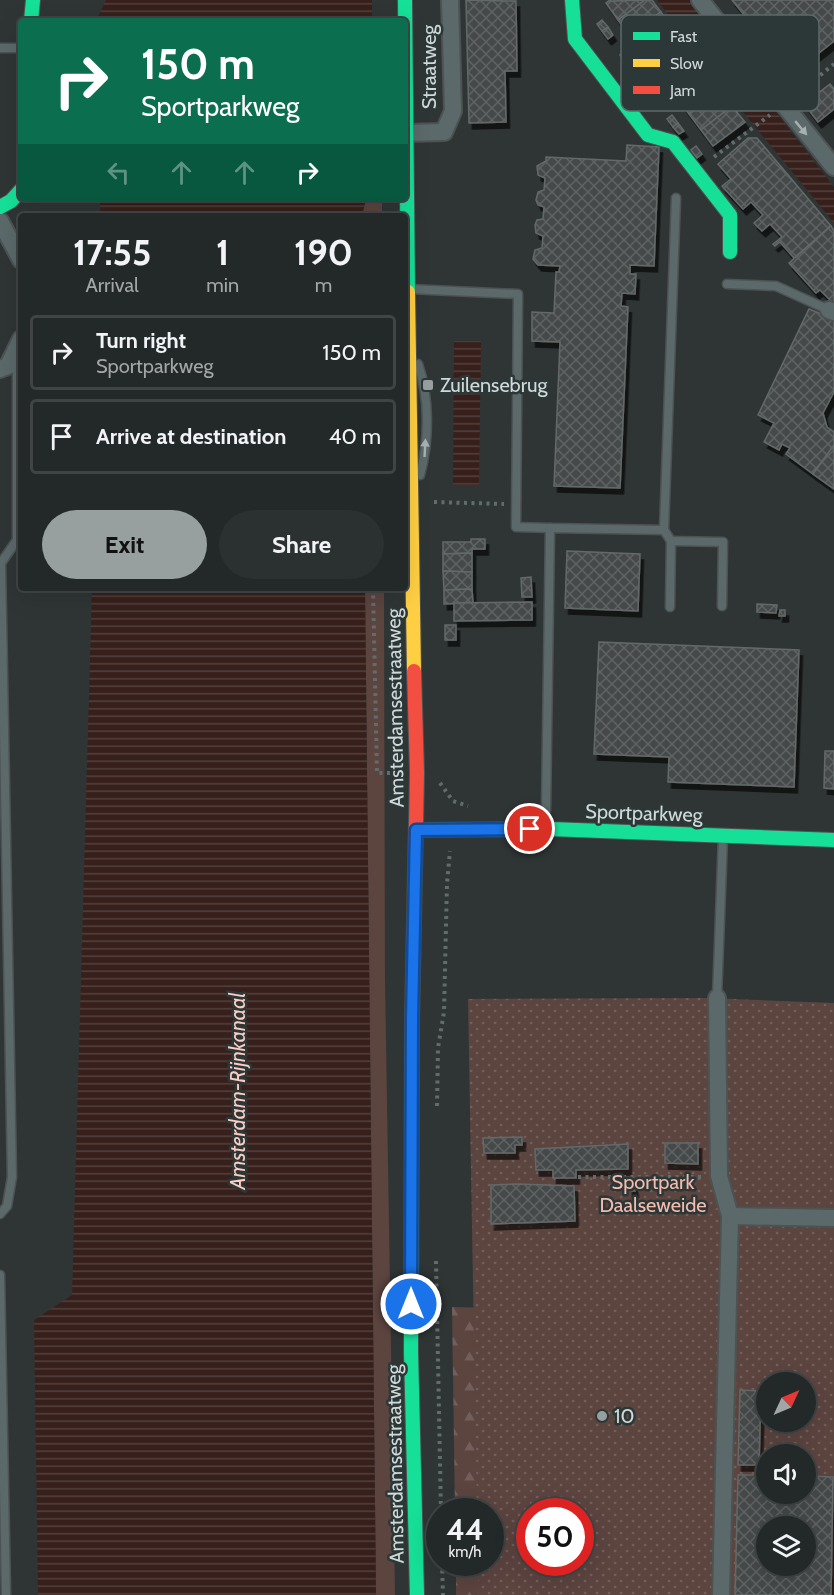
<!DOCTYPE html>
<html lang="en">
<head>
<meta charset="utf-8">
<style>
	:root { --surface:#232828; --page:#2b3030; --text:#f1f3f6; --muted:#a3a6a8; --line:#404445; --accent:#989f9f }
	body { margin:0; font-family:Cabin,sans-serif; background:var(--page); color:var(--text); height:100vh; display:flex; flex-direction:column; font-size:22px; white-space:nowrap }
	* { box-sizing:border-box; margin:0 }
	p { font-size:20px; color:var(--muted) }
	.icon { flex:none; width:33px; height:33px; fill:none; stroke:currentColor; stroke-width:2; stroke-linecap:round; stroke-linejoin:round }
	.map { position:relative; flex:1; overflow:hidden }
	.sheet { position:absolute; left:18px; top:213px; width:390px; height:378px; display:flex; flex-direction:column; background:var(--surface); border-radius:6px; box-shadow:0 6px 24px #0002,0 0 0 2px var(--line) }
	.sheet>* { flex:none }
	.top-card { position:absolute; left:18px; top:18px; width:390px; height:183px; border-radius:6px; box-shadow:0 6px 24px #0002,0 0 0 2px var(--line); background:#0b6e4f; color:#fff; overflow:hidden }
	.needle { width:39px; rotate:46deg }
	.fabs { position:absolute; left:756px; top:1372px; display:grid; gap:12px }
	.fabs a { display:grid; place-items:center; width:60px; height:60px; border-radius:50%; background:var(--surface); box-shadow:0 6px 24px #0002,0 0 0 2px var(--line); font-size:30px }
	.speed { position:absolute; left:426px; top:1498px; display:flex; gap:12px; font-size:30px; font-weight:700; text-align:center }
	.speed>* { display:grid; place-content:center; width:78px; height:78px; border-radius:50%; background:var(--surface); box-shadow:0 6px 24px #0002,0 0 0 2px var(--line); line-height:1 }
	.speed small { font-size:15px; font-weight:400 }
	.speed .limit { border:9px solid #d22; background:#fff; color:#111 }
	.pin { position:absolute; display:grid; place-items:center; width:51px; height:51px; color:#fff; margin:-26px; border:3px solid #fff; border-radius:50%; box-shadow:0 2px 6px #0007 }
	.me { position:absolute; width:66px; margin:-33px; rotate:0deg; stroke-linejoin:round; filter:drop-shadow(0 0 4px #0008) }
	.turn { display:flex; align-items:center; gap:21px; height:126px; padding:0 24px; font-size:27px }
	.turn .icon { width:78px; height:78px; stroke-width:2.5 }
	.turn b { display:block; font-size:42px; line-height:51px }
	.lanes { display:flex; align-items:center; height:57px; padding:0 24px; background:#0003; justify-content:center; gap:30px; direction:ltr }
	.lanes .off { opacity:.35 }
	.eta { display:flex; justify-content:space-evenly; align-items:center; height:102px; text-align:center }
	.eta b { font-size:36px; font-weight:700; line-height:42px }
	.action { display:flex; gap:12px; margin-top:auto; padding:12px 24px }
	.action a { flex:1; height:69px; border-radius:36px; background:var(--accent); color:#111; font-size:24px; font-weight:700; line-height:69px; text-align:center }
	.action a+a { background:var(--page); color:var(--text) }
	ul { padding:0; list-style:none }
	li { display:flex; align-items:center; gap:18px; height:75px; margin:0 12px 9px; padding:0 12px; border:3px solid var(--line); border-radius:6px }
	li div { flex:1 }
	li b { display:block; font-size:22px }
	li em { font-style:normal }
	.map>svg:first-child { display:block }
</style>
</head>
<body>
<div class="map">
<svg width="834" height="1595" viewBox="0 0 834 1595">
	<defs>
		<pattern id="forest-firs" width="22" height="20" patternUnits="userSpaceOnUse" patternTransform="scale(1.5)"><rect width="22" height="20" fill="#5c443f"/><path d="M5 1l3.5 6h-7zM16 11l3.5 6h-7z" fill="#725e5a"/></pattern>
		<pattern id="park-dots" width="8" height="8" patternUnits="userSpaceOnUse" patternTransform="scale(1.5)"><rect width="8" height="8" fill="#5c443f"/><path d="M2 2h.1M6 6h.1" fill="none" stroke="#725e5a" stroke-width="1.8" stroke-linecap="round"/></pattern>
		<pattern id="water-rules" width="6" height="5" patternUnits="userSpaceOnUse" patternTransform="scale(1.5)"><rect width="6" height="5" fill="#37201c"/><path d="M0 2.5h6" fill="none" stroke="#53403c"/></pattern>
		<pattern id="building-cross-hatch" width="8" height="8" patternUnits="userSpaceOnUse" patternTransform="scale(1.5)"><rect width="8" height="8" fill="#454a4a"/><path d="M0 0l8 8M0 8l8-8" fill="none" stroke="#5f6363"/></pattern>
		<filter id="shadow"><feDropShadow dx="3.5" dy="6" stdDeviation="0" flood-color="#0009"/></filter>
	</defs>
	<rect width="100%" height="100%" fill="#2f3535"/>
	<g fill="#5c443f">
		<path d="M 366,198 L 382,198 L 382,216 L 362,216 Z"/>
		<path d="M 365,588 L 384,588 L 385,979 L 395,1595 L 376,1595 Z"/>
	</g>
	<path fill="url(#forest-firs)" d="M 452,1307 L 493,1308 L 493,1595 L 456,1595 L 456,1563 L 490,1563 L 490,1512 L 455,1512 Z"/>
	<path fill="url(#park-dots)" fill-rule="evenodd" d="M 706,998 L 834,1003 L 834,1595 L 478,1595 L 478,1563 L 490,1563 L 490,1512 L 477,1512 L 468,999 ZM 766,1383 L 806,1383 L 806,1422 L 766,1422 ZM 766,1455 L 806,1455 L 806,1494 L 766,1494 ZM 530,1512 L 580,1512 L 580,1563 L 530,1563 ZM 766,1527 L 806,1527 L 806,1566 L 766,1566 Z"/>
	<g fill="url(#water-rules)">
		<path d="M 106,0 L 372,0 L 372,21 L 96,21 Z"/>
		<path d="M 657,0 L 690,0 L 834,187 L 834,223 L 738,106 Z"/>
		<path d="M 100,198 L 366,198 L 362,216 L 100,216 Z"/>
		<path d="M 454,341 L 481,341 L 479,485 L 453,485 Z"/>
		<path d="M 92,588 L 365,588 L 376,1595 L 38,1595 L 34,1320 L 72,1295 Z"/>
	</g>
	<g fill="url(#building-cross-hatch)" stroke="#636969" stroke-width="1.5" fill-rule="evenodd" filter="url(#shadow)">
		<path d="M 466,0 L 516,1 L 517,71 L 505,71 L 506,122 L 469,123 Z"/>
		<path d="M 610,0 L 611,1 L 645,0 L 618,20 L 606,3 Z"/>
		<path d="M 645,0 L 652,0 L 661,12 L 629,35 L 618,20 Z"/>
		<path d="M 732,0 L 834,0 L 834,41 L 790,76 L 783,67 L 778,71 L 758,47 L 762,43 L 756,34 L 758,32 Z"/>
		<path d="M 661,12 L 672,28 L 641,51 L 629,35 Z"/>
		<path d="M 602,20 L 608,27 L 602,31 L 597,24 Z"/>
		<path d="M 608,27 L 613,35 L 608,39 L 602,31 Z"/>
		<path d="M 625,51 L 631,59 L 625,63 L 620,55 Z"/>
		<path d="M 708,74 L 720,90 L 689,114 L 677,98 Z"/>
		<path d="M 830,84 L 834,89 L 834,109 L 818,122 L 804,104 Z"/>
		<path d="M 720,90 L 732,106 L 701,130 L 689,114 Z"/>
		<path d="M 732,106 L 745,122 L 713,146 L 701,130 Z"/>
		<path d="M 672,115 L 678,123 L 673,127 L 667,119 Z"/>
		<path d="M 678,123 L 684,131 L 679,134 L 673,127 Z"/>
		<path d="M 748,138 L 757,138 L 831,226 L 794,258 L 780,242 L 775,246 L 773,244 L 782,237 L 770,224 L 762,231 L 754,223 L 763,215 L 751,202 L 743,209 L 722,186 L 731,179 L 718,164 Z"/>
		<path d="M 627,145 L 659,147 L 654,266 L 630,265 L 630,274 L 636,274 L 635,294 L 622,293 L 621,306 L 628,307 L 620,488 L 554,486 L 560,342 L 532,341 L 532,312 L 554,313 L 556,272 L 559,272 L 560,266 L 538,265 L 533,259 L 535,250 L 542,248 L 543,236 L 536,233 L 535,225 L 537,220 L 543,219 L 544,207 L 538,205 L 536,200 L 538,192 L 544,190 L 545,178 L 538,175 L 537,166 L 546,161 L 546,157 L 626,161 Z"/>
		<path d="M 696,146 L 702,154 L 697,158 L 691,150 Z"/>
		<path d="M 831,226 L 834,231 L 834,304 L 820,290 L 816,293 L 789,263 Z"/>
		<path d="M 809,309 L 834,319 L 834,392 L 823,413 L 827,427 L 834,432 L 834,445 L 813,474 L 786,454 L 790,448 L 782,444 L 779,450 L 764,442 L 774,423 L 758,415 Z"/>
		<path d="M 834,445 L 834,489 L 813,474 Z"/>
		<path d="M 471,539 L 485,539 L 485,549 L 472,549 L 472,553 L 443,554 L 443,542 L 471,542 Z"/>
		<path d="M 567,551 L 640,554 L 638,611 L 565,608 Z"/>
		<path d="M 472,553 L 472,572 L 443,571 L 443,554 Z"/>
		<path d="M 443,571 L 472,572 L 472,589 L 444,590 Z"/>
		<path d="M 531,577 L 532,597 L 522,597 L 521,578 Z"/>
		<path d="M 472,589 L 473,603 L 444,604 L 444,590 Z"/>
		<path d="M 532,602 L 532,620 L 454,621 L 454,603 Z"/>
		<path d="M 757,604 L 777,605 L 776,613 L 757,612 Z"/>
		<path d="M 780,610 L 785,610 L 785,616 L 779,616 Z"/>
		<rect x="445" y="625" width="11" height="15"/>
		<path d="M 599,642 L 799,650 L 794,787 L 668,782 L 669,757 L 594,754 Z"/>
		<path d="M 825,751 L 834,751 L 834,789 L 824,788 Z"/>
		<path d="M 522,1137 L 522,1145 L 515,1145 L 515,1153 L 484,1153 L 483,1138 Z"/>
		<path d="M 665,1143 L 698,1143 L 698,1164 L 665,1163 Z"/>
		<path d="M 628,1144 L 628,1169 L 576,1170 L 576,1178 L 553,1178 L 553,1170 L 536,1170 L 535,1149 Z"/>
		<path d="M 518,1184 L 574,1186 L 575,1221 L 491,1224 L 491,1185 Z"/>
		<path d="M 629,1185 L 634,1185 L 635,1191 L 629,1191 Z"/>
		<path d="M 740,1390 L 761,1391 L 759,1465 L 738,1465 Z"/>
		<path d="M 738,1475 L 766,1475 L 766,1494 L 806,1494 L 806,1476 L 833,1477 L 831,1595 L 735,1595 ZM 766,1527 L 806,1527 L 806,1566 L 766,1566 Z"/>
	</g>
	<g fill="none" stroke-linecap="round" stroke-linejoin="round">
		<defs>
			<g id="lane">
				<path d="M 0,48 L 21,48"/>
				<path d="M 727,284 L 776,286 L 829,310"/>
				<path d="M 409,289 L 518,294 L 516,527 L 550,528"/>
				<path d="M 418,364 C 430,398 429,442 420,475"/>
				<path d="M 664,530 L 671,541 L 670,607"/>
				<path d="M 671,541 L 723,542 L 722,606"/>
				<path d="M 546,810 L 550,528 L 664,530 L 676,198"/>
				<path d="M 717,998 L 723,836"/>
				<path d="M 0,1214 L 7,1206 L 12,1177 L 1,563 L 17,540 L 17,357"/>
				<path d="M 0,1275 L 6,1595"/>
			</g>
			<g id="street">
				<path d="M 700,0 L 834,167"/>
				<path d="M 407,133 L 444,132 L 453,111 L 450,0"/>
				<path d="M 0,221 L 21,260"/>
				<path d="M 829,310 L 834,312"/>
				<path d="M 0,369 L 8,366 L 21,339"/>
				<path d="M 717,998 L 719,1176 L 730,1216 L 721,1595"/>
				<path d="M 730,1216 L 834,1218"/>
			</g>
			<g id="fast">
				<path d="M 405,0 L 408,292"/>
				<path d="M 572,0 L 575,39 L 648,135 L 673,142 L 730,215 L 730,252"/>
				<path d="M 31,21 L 33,0"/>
				<path d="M 0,207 L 11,201 L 21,190"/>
				<path d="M 416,830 L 550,829 L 834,840"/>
				<path d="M 412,1021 L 411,1352 L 417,1595"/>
			</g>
			<path id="slow" d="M 408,292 L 414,671"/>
			<path id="jam" d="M 412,1021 L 417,773 L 414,671"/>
		</defs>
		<use href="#lane" stroke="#4d5252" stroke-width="11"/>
		<use href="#street" stroke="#4d5252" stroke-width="20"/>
		<use href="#fast" stroke="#4d5252" stroke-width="16"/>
		<use href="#slow" stroke="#4d5252" stroke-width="16"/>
		<use href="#jam" stroke="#4d5252" stroke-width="16"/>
		<g stroke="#636c6c" stroke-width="4" stroke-dasharray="3 4.5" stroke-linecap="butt">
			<path d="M 797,94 L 834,64"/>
			<path d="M 714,157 L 770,115"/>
			<path d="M 434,502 L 504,504"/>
			<path d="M 373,588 L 377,773 L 396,773"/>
			<path d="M 440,783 L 453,801 L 468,806"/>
			<path d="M 437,1106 L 438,1048 L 444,1012 L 447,883 L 450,851"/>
			<path d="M 578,1177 L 703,1177"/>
			<path d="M 436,1261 L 441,1512"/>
			<path d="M 442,1563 L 443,1595"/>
		</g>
		<use href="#lane" stroke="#5b696a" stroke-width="8"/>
		<use href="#street" stroke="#5b696a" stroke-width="16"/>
		<use href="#fast" stroke="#16e098" stroke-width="14"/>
		<use href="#slow" stroke="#ffcf43" stroke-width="14"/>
		<use href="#jam" stroke="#f24e42" stroke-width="14"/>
	</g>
	<defs><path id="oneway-solid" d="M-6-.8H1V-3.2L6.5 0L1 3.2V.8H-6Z" transform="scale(1.5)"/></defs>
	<g fill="#a7b1b2">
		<use href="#oneway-solid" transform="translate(801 128) rotate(50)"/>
		<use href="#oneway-solid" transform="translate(425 448) rotate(-87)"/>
	</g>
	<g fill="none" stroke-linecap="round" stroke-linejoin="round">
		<defs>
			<path id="route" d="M 411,1304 L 412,1018 L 416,830 L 530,829"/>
		</defs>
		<use href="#route" stroke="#114b97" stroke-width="15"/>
		<use href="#route" stroke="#1a73e8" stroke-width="10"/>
	</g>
	<g fill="#989f9f" stroke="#2c3838" stroke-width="2">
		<rect x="422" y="379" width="12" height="12" rx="3"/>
		<circle cx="602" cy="1416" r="6"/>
	</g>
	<g text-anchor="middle" stroke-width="5" stroke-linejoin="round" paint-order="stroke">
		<g font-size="20" fill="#d0d8d8" stroke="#2c3838">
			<text transform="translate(429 67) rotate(-90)" y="7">Straatweg</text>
			<text transform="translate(395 708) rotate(-91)" y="7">Amsterdamsestraatweg</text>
			<text transform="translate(644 813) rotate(2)" y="7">Sportparkweg</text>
			<text transform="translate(395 1464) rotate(-91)" y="7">Amsterdamsestraatweg</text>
		</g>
		<g font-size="20" fill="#d0d8d8" stroke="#2c3838" text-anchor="start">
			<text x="440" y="392">Zuilensebrug</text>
			<text x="614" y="1423">10</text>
		</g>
		<g font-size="20" fill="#f6baad" stroke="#2c3838">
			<text x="653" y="1189">Sportpark<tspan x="653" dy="23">Daalseweide</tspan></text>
		</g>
		<g font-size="21" font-style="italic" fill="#feccc2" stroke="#2c3838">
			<text transform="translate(238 1091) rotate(-90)" y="7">Amsterdam-Rijnkanaal</text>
		</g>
	</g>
	<rect x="621" y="15" width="198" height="96" rx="9" fill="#2c3838" stroke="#5d6868" stroke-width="1.5"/>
	<rect x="633" y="32" width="27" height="8" fill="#16e098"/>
	<rect x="633" y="59" width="27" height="8" fill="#ffcf43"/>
	<rect x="633" y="86" width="27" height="8" fill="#f24e42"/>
	<g font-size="16" fill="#d0d8d8">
		<text x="670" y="42">Fast</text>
		<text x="670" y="69">Slow</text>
		<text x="670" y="96">Jam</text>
	</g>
</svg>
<div class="fabs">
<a><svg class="needle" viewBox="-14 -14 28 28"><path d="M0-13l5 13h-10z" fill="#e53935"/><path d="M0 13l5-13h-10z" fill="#a3a6a8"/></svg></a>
<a><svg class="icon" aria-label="sound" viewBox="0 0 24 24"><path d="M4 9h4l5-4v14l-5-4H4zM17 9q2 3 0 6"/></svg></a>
<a><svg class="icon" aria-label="layers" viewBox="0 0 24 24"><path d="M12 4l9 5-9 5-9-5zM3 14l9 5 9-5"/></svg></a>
</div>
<div class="speed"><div>44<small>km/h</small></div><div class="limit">50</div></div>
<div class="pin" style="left:530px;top:829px;background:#d93025"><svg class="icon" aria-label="arrive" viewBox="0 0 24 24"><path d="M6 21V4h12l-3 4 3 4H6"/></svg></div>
<svg class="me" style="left:411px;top:1304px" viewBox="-20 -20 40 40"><circle r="17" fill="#1a73e8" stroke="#fff" stroke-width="3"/><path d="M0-11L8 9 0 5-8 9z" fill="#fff"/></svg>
<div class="top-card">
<div class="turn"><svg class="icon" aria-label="right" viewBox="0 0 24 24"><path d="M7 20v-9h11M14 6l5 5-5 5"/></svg><div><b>150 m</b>Sportparkweg</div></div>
<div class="lanes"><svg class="icon off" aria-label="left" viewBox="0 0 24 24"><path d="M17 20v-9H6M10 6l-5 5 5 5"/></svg><svg class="icon off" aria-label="ahead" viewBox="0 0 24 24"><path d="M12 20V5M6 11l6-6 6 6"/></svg><svg class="icon off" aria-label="ahead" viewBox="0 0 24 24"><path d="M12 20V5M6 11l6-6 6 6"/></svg><svg class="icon" aria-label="right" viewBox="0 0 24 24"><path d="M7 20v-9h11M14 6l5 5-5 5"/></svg></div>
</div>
<section class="sheet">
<div class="eta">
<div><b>17:55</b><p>Arrival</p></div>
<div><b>1</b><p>min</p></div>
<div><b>190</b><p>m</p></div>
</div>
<ul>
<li><svg class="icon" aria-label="right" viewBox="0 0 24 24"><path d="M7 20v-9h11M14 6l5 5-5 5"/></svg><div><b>Turn right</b><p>Sportparkweg</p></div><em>150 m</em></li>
<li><svg class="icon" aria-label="arrive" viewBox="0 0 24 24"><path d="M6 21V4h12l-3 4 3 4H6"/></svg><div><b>Arrive at destination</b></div><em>40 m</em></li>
</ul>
<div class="action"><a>Exit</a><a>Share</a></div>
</section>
</div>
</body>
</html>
